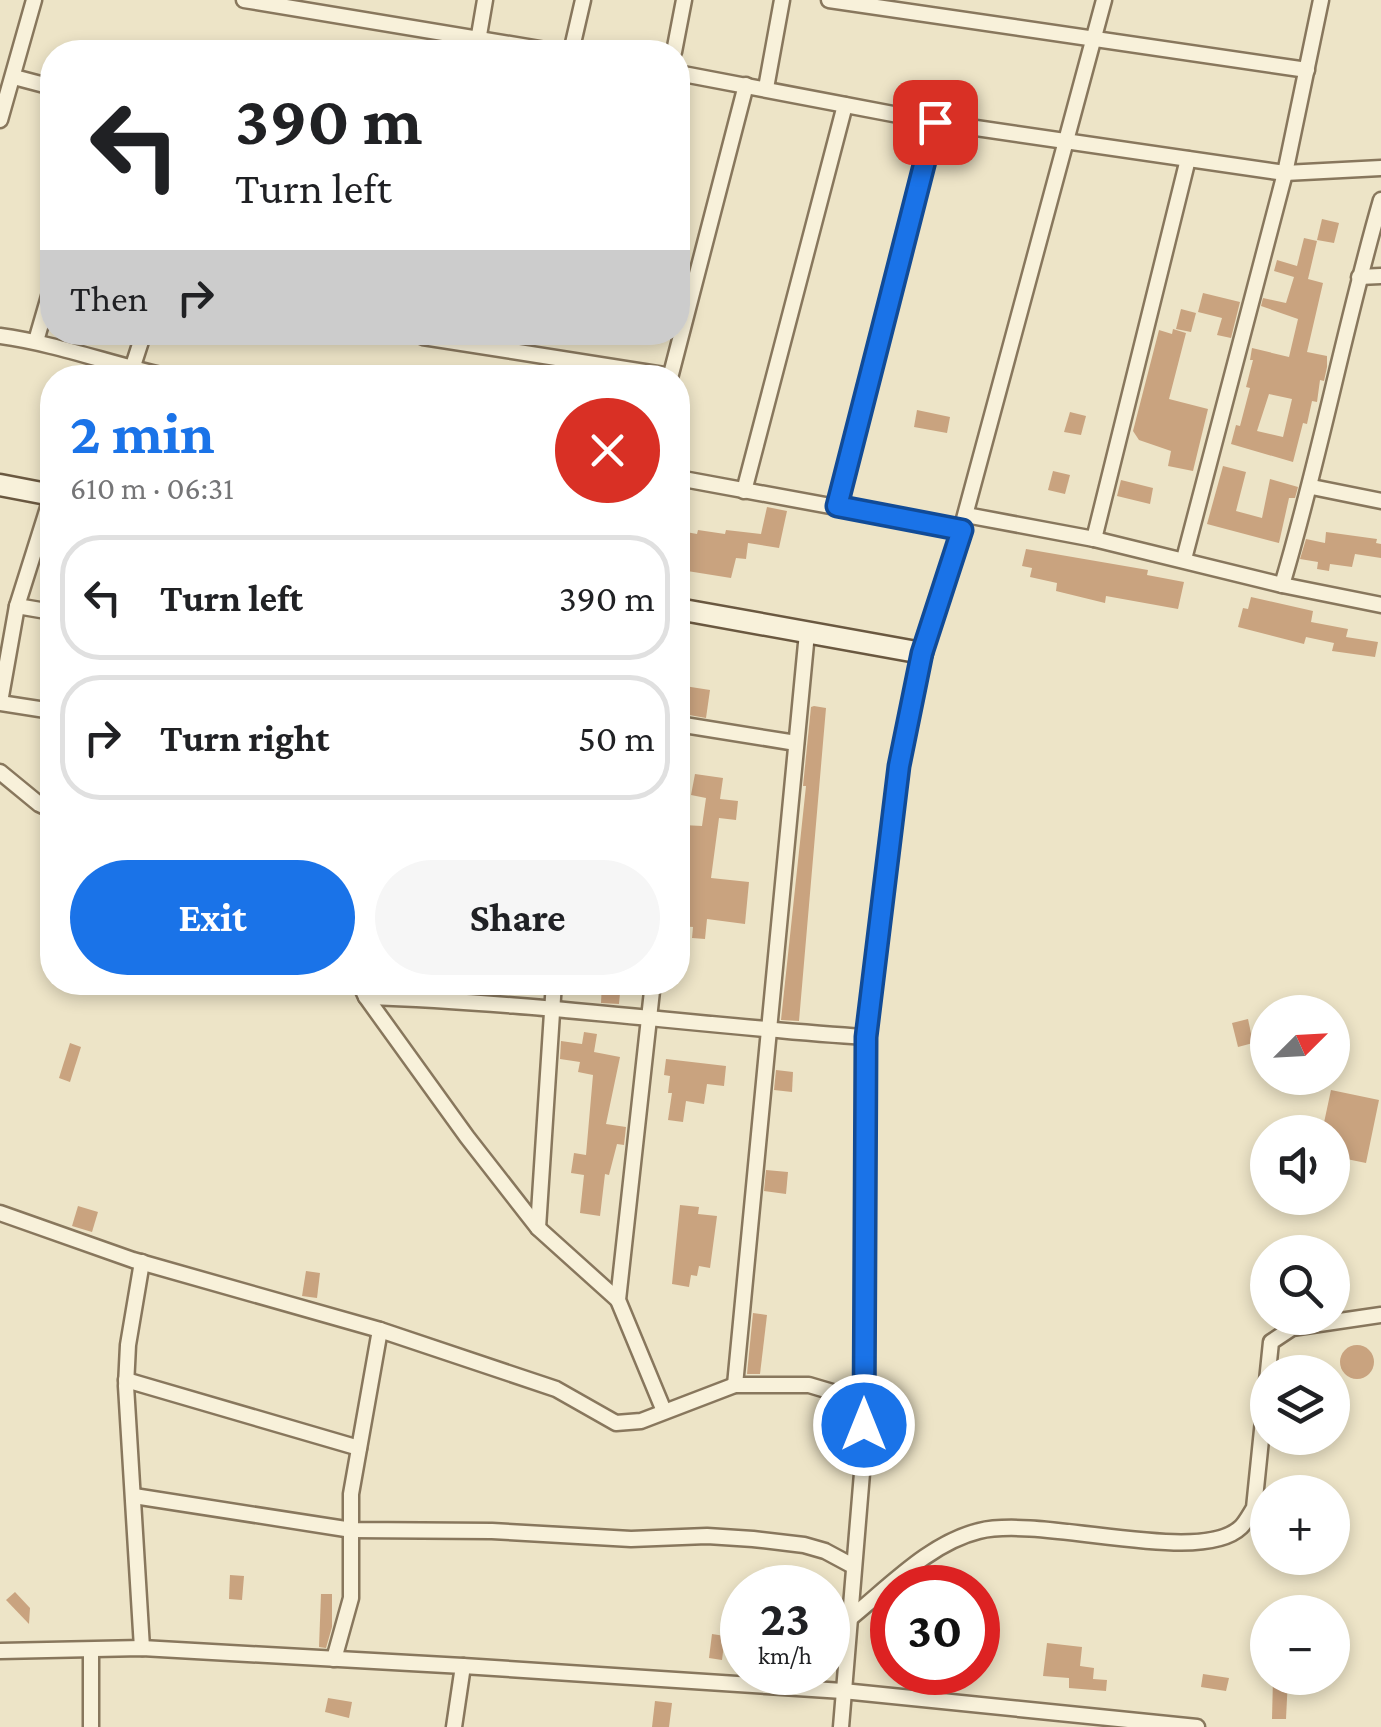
<!DOCTYPE html>
<html lang="en">
<head>
<meta charset="utf-8">
<style>
	:root { --surface:#fff; --page:#f6f6f6; --text:#202124; --muted:#757577; --line:#e0e0e0; --accent:#1a73e8 }
	body { margin:0; font-family:"Crimson Pro",serif; background:var(--page); color:var(--text); height:100vh; display:flex; flex-direction:column; font-size:38px; white-space:nowrap }
	* { box-sizing:border-box; margin:0 }
	p { font-size:32px; color:var(--muted) }
	.icon { flex:none; width:55px; height:55px; fill:none; stroke:currentColor; stroke-width:2; stroke-linecap:round; stroke-linejoin:round }
	.map { position:relative; flex:1; overflow:hidden }
	.side { position:absolute; left:40px; top:365px; width:650px; height:630px; display:flex; flex-direction:column; background:var(--surface); border-radius:40px; box-shadow:0 5px 15px #0003 }
	.side>* { flex:none }
	.guide { position:absolute; left:40px; top:40px; width:650px; height:305px; border-radius:40px; box-shadow:0 5px 15px #0003; background:#fff; color:var(--text); overflow:hidden }
	.needle { width:65px; rotate:66deg }
	.controls { position:absolute; left:1250px; top:995px; display:grid; gap:20px }
	.controls a { display:grid; place-items:center; width:100px; height:100px; border-radius:50%; background:var(--surface); box-shadow:0 5px 15px #0003; font-size:50px }
	.speed { position:absolute; left:720px; top:1565px; display:flex; gap:20px; font-size:50px; font-weight:700; text-align:center }
	.speed>* { display:grid; place-content:center; width:130px; height:130px; border-radius:50%; background:var(--surface); box-shadow:0 5px 15px #0003; line-height:1 }
	.speed small { font-size:25px; font-weight:400 }
	.speed .limit { border:15px solid #d22; background:#fff; color:#111 }
	.pin { position:absolute; display:grid; place-items:center; width:85px; height:85px; color:#fff; margin:-42px; border-radius:20px; box-shadow:0 5px 15px #0006 }
	.me { position:absolute; width:110px; margin:-55px; rotate:0deg; stroke-linejoin:round; filter:drop-shadow(0 0 8px #0008) }
	.turn { display:flex; align-items:center; gap:35px; height:210px; padding:0 30px; font-size:45px }
	.turn .icon { width:130px; height:130px; stroke-width:2.5 }
	.turn b { display:block; font-size:70px; line-height:85px }
	.then { display:flex; align-items:center; height:95px; padding:0 30px; background:#0003; gap:20px; font-size:38px }
	.round { display:grid; place-items:center; flex:none; width:105px; height:105px; border-radius:52px; background:var(--page) }
	.head { display:flex; align-items:center; justify-content:space-between; height:170px; padding:0 30px }
	h1 { font-size:60px; font-weight:700; line-height:75px; color:var(--accent) }
	.button { display:flex; gap:20px; margin-top:auto; padding:20px 30px }
	.button a { flex:1; height:115px; border-radius:60px; background:var(--accent); color:#fff; font-size:40px; font-weight:700; line-height:115px; text-align:center }
	.button a+a { background:var(--page); color:var(--text) }
	ul { padding:0; list-style:none }
	li { display:flex; align-items:center; gap:30px; height:125px; margin:0 20px 15px; padding:0 10px; border:5px solid var(--line); border-radius:40px }
	li div { flex:1 }
	li b { display:block; font-size:38px }
	li em { font-style:normal }
	.map>svg:first-child { display:block }
</style>
</head>
<body>
<div class="map">
<svg width="1381" height="1727" viewBox="0 0 1381 1727">
	<rect width="100%" height="100%" fill="#ede4c7"/>
	<g fill="#c9a37f" fill-rule="evenodd">
		<path d="M 1322,219 L 1339,223 L 1334,243 L 1317,240 Z"/>
		<path d="M 1304,238 L 1317,241 L 1308,279 L 1323,283 L 1307,352 L 1327,356 L 1327,367 L 1324,381 L 1320,380 L 1317,402 L 1312,401 L 1307,424 L 1303,423 L 1293,462 L 1231,444 L 1236,425 L 1240,426 L 1250,388 L 1246,387 L 1253,360 L 1250,360 L 1252,348 L 1289,357 L 1298,319 L 1261,306 L 1263,298 L 1286,303 L 1294,277 L 1274,271 L 1277,260 L 1297,266 ZM 1269,394 L 1292,399 L 1283,437 L 1257,431 Z"/>
		<path d="M 1203,293 L 1240,302 L 1231,338 L 1217,335 L 1222,318 L 1198,312 Z"/>
		<path d="M 1181,309 L 1196,313 L 1191,332 L 1176,329 Z"/>
		<path d="M 1173,329 L 1186,333 L 1169,399 L 1208,409 L 1193,471 L 1168,466 L 1171,451 L 1139,440 L 1133,431 L 1159,330 L 1172,334 Z"/>
		<path d="M 917,410 L 950,417 L 947,433 L 914,427 Z"/>
		<path d="M 1070,412 L 1086,416 L 1081,435 L 1064,432 Z"/>
		<path d="M 1223,466 L 1246,472 L 1236,511 L 1262,518 L 1270,479 L 1298,487 L 1295,498 L 1289,498 L 1279,543 L 1207,524 Z"/>
		<path d="M 1053,471 L 1070,475 L 1065,494 L 1048,490 Z"/>
		<path d="M 1121,480 L 1153,488 L 1150,504 L 1117,496 Z"/>
		<path d="M 767,507 L 787,511 L 779,548 L 748,543 L 746,559 L 736,558 L 731,578 L 681,570 L 686,532 L 697,534 L 698,530 L 725,534 L 726,530 L 761,534 Z"/>
		<path d="M 1326,532 L 1377,539 L 1376,543 L 1381,544 L 1381,558 L 1355,554 L 1352,567 L 1330,564 L 1329,571 L 1317,569 L 1318,562 L 1300,559 L 1306,539 L 1325,543 Z"/>
		<path d="M 1026,549 L 1148,570 L 1147,575 L 1184,582 L 1178,609 L 1106,596 L 1105,603 L 1056,591 L 1057,583 L 1030,577 L 1032,568 L 1022,566 Z"/>
		<path d="M 1251,597 L 1313,611 L 1311,622 L 1348,629 L 1346,637 L 1378,642 L 1375,657 L 1332,651 L 1334,643 L 1306,637 L 1304,644 L 1238,627 L 1243,608 L 1248,609 Z"/>
		<path d="M 678,685 L 710,690 L 706,718 L 678,713 Z"/>
		<path d="M 814,706 L 826,708 L 799,1021 L 781,1020 L 806,786 L 803,786 L 811,707 Z"/>
		<path d="M 695,774 L 723,778 L 720,799 L 738,801 L 736,820 L 719,818 L 711,878 L 749,882 L 745,924 L 707,919 L 705,939 L 692,938 L 693,927 L 678,926 L 678,866 L 683,825 L 702,826 L 706,798 L 691,795 Z"/>
		<path d="M 602,982 L 621,982 L 619,1004 L 601,1003 Z"/>
		<path d="M 1248,1019 L 1253,1043 L 1238,1047 L 1232,1023 Z"/>
		<path d="M 584,1032 L 597,1034 L 594,1052 L 620,1057 L 606,1124 L 626,1127 L 624,1145 L 617,1144 L 609,1175 L 605,1174 L 600,1216 L 580,1213 L 584,1175 L 571,1173 L 574,1153 L 586,1155 L 593,1075 L 578,1072 L 580,1062 L 560,1059 L 561,1041 L 582,1044 Z"/>
		<path d="M 70,1043 L 81,1047 L 70,1082 L 59,1078 Z"/>
		<path d="M 666,1059 L 726,1066 L 724,1086 L 707,1084 L 704,1104 L 686,1101 L 683,1122 L 668,1120 L 672,1093 L 668,1093 L 670,1076 L 664,1075 Z"/>
		<path d="M 776,1070 L 793,1072 L 792,1092 L 774,1090 Z"/>
		<path d="M 1331,1090 L 1379,1100 L 1366,1163 L 1332,1156 L 1332,1132 L 1322,1132 Z"/>
		<path d="M 766,1170 L 788,1172 L 786,1194 L 764,1191 Z"/>
		<path d="M 680,1205 L 699,1207 L 698,1214 L 717,1216 L 710,1268 L 699,1266 L 697,1276 L 691,1275 L 689,1287 L 672,1284 Z"/>
		<path d="M 78,1206 L 98,1212 L 92,1232 L 72,1226 Z"/>
		<path d="M 306,1271 L 320,1273 L 317,1298 L 302,1296 Z"/>
		<path d="M 753,1313 L 767,1315 L 760,1374 L 747,1374 Z"/>
		<circle cx="1357" cy="1362" r="17"/>
		<path d="M 230,1575 L 244,1576 L 242,1600 L 229,1599 Z"/>
		<path d="M 15,1592 L 30,1608 L 29,1624 L 6,1600 Z"/>
		<path d="M 321,1594 L 332,1594 L 332,1627 L 326,1648 L 319,1647 Z"/>
		<path d="M 712,1634 L 725,1636 L 722,1660 L 709,1658 Z"/>
		<path d="M 1047,1643 L 1082,1647 L 1080,1666 L 1094,1668 L 1093,1679 L 1107,1680 L 1106,1691 L 1069,1688 L 1069,1678 L 1043,1676 Z"/>
		<path d="M 1203,1674 L 1229,1678 L 1226,1691 L 1201,1687 Z"/>
		<path d="M 1273,1678 L 1288,1678 L 1286,1719 L 1272,1719 Z"/>
		<path d="M 328,1698 L 352,1702 L 349,1718 L 325,1712 Z"/>
		<path d="M 655,1701 L 672,1703 L 669,1727 L 652,1727 Z"/>
	</g>
	<g fill="none" stroke-linecap="round" stroke-linejoin="round">
		<defs>
			<g id="street">
				<path d="M 244,0 L 558,52"/>
				<path d="M 829,0 L 1307,70"/>
				<path d="M 478,41 L 485,0"/>
				<path d="M 571,52 L 583,0"/>
				<path d="M 674,52 L 684,0"/>
				<path d="M 678,73 L 935,122 L 1285,173 L 1381,168"/>
				<path d="M 14,77 L 52,87"/>
				<path d="M 766,88 L 782,0"/>
				<path d="M 0,120 L 34,0"/>
				<path d="M 1359,277 L 1381,276"/>
				<path d="M 0,336 C 59,344 115,366 174,378"/>
				<path d="M 423,337 L 670,376"/>
				<path d="M 36,341 L 52,286"/>
				<path d="M 132,369 L 144,332"/>
				<path d="M 670,378 L 746,85"/>
				<path d="M 678,478 L 961,530"/>
				<path d="M 1312,487 L 1381,501"/>
				<path d="M 744,491 L 845,105"/>
				<path d="M 837,506 L 935,122"/>
				<path d="M 966,515 L 1094,539 L 1282,585 L 1381,605"/>
				<path d="M 1094,539 L 1188,159"/>
				<path d="M 1184,559 L 1285,173 L 1321,0"/>
				<path d="M 1282,585 C 1320,458 1344,328 1381,200"/>
				<path d="M 17,606 L 52,612"/>
				<path d="M 0,702 L 17,606 L 52,495"/>
				<path d="M 0,703 L 52,711"/>
				<path d="M 678,724 L 796,743"/>
				<path d="M 0,772 L 39,804 L 52,810"/>
				<path d="M 359,982 L 366,997 L 467,1137 L 538,1228 L 618,1300"/>
				<path d="M 653,982 L 618,1300 L 664,1411"/>
				<path d="M 366,997 C 533,1002 698,1026 866,1037"/>
				<path d="M 459,1000 L 460,982"/>
				<path d="M 0,1213 L 133,1260 L 380,1330 L 556,1389 L 616,1423 L 641,1421 L 735,1385 L 809,1385 L 863,1401"/>
				<path d="M 538,1228 L 554,982"/>
				<path d="M 142,1262 L 128,1345 L 126,1386 L 142,1648"/>
				<path d="M 126,1380 L 359,1448"/>
				<path d="M 735,1385 L 807,633"/>
				<path d="M 134,1496 L 352,1530 L 492,1531 L 631,1539 L 707,1536 L 753,1539 L 804,1545 L 825,1551 L 853,1566"/>
				<path d="M 848,1620 C 887,1589 929,1543 979,1531 C 1043,1515 1200,1567 1241,1527 C 1246,1522 1250,1514 1254,1508 L 1271,1342 L 1292,1328 L 1381,1315"/>
				<path d="M 0,1651 L 142,1648 L 463,1666 L 843,1691 L 1197,1727"/>
				<path d="M 91,1651 L 91,1727"/>
				<path d="M 334,1659 L 351,1598 L 351,1494 L 380,1330"/>
				<path d="M 454,1727 L 463,1666"/>
				<path d="M 841,1727 L 864,1449 L 866,1037 L 894,796 L 922,653 L 961,530 L 1104,0"/>
			</g>
			<g id="secondary">
				<path d="M 0,485 L 52,495"/>
				<path d="M 678,609 L 922,653"/>
			</g>
		</defs>
		<use href="#street" stroke="#88775d" stroke-width="19"/>
		<use href="#secondary" stroke="#6a5840" stroke-width="25"/>
		<use href="#street" stroke="#f8f1da" stroke-width="14"/>
		<use href="#secondary" stroke="#f8f1da" stroke-width="20"/>
	</g>
	<g fill="none" stroke-linecap="round" stroke-linejoin="round">
		<defs>
			<path id="route" d="M 864,1425 L 866,1037 L 899,766 L 922,653 L 962,530 L 837,506 L 935,122"/>
		</defs>
		<use href="#route" stroke="#114b97" stroke-width="25"/>
		<use href="#route" stroke="#1a73e8" stroke-width="18"/>
	</g>
</svg>
<div class="controls">
<a><svg class="needle" viewBox="-14 -14 28 28"><path d="M0-13l5 13h-10z" fill="#e53935"/><path d="M0 13l5-13h-10z" fill="#757577"/></svg></a>
<a><svg class="icon" aria-label="sound" viewBox="0 0 24 24"><path d="M4 9h4l5-4v14l-5-4H4zM17 9q2 3 0 6"/></svg></a>
<a><svg class="icon" aria-label="search" viewBox="0 0 24 24"><circle cx="10" cy="10" r="6"/><path d="M15 15l6 6"/></svg></a>
<a><svg class="icon" aria-label="layers" viewBox="0 0 24 24"><path d="M12 4l9 5-9 5-9-5zM3 14l9 5 9-5"/></svg></a>
<a>+</a>
<a>−</a>
</div>
<div class="speed"><div>23<small>km/h</small></div><div class="limit">30</div></div>
<div class="pin" style="left:935px;top:122px;background:#d93025"><svg class="icon" aria-label="arrive" viewBox="0 0 24 24"><path d="M6 21V4h12l-3 4 3 4H6"/></svg></div>
<svg class="me" style="left:864px;top:1425px" viewBox="-20 -20 40 40"><circle r="17" fill="#1a73e8" stroke="#fff" stroke-width="3"/><path d="M0-11L8 9 0 5-8 9z" fill="#fff"/></svg>
<div class="guide">
<div class="turn"><svg class="icon" aria-label="left" viewBox="0 0 24 24"><path d="M17 20v-9H6M10 6l-5 5 5 5"/></svg><div><b>390 m</b>Turn left</div></div>
<div class="then">Then<svg class="icon" aria-label="right" viewBox="0 0 24 24"><path d="M7 20v-9h11M14 6l5 5-5 5"/></svg></div>
</div>
<section class="side">
<div class="head"><div><h1>2 min</h1><p>610 m · 06:31</p></div><a class="round" style="background:#d93025;color:#fff"><svg class="icon" aria-label="close" viewBox="0 0 24 24"><path d="M6 6l12 12M18 6L6 18"/></svg></a></div>
<ul>
<li><svg class="icon" aria-label="left" viewBox="0 0 24 24"><path d="M17 20v-9H6M10 6l-5 5 5 5"/></svg><div><b>Turn left</b></div><em>390 m</em></li>
<li><svg class="icon" aria-label="right" viewBox="0 0 24 24"><path d="M7 20v-9h11M14 6l5 5-5 5"/></svg><div><b>Turn right</b></div><em>50 m</em></li>
</ul>
<div class="button"><a>Exit</a><a>Share</a></div>
</section>
</div>
</body>
</html>
